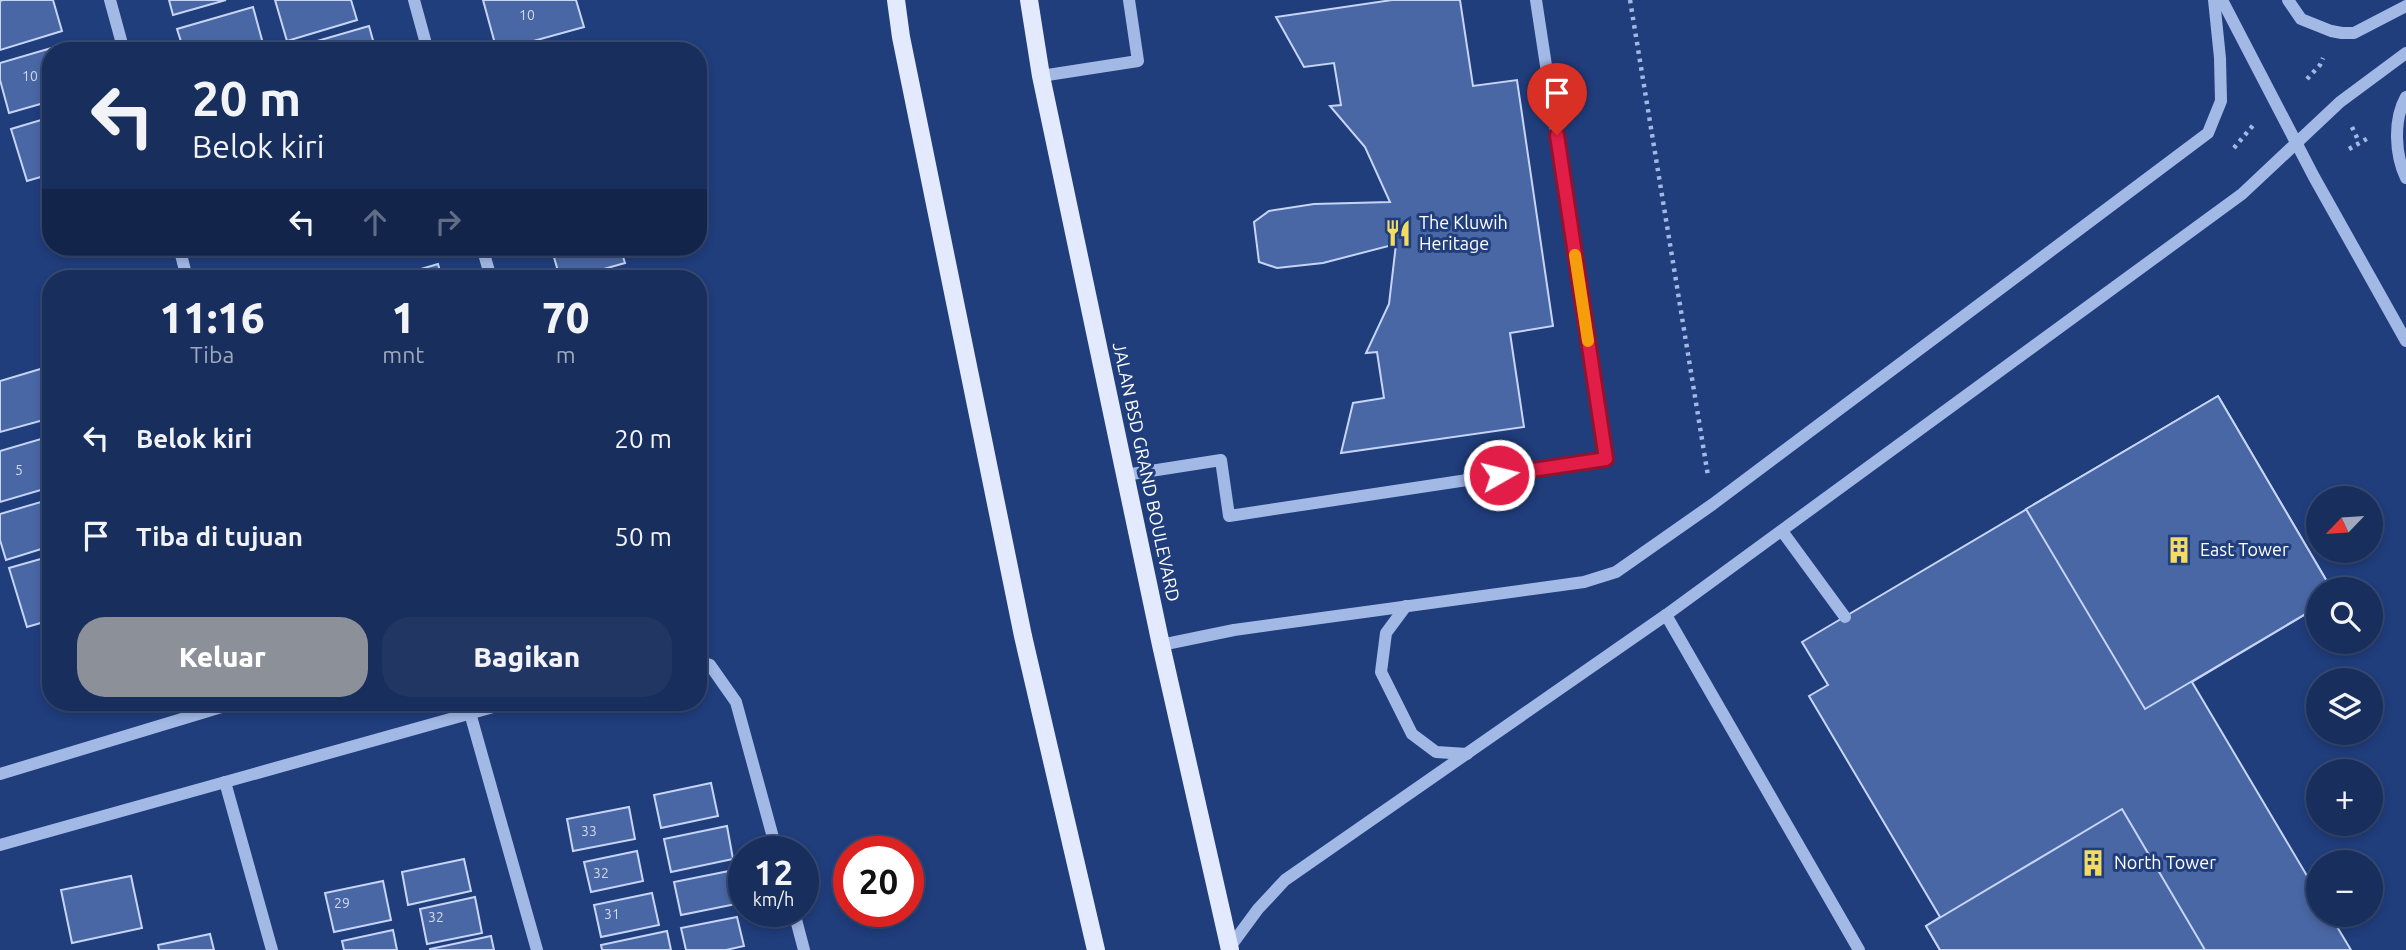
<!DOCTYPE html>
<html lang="id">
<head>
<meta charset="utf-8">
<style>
	:root { --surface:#182e5d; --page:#213663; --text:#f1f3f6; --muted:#9fa8bc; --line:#364a72; --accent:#8c9099 }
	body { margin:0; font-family:Ubuntu,sans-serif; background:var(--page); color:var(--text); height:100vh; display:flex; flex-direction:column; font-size:26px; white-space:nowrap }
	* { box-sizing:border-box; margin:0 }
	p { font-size:23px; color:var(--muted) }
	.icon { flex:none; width:38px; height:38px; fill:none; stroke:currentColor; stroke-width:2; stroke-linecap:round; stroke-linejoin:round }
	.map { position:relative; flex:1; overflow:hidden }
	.drawer { position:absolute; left:42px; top:270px; width:665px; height:441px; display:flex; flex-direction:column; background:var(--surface); border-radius:28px; box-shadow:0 4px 10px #0003,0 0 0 2px var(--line) }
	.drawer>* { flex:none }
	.guide { position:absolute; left:42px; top:42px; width:665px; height:214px; border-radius:28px; box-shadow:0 4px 10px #0003,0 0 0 2px var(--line); background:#182e5d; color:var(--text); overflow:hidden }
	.needle { width:46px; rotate:245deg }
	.controls { position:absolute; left:2306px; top:486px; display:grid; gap:14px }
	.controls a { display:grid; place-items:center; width:77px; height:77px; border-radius:50%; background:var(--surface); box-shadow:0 4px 10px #0003,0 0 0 2px var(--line); font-size:35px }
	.speed { position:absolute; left:728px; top:836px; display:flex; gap:14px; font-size:35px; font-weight:700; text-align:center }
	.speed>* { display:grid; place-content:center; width:91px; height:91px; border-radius:50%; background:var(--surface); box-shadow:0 4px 10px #0003,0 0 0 2px var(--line); line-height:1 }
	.speed small { font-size:18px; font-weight:400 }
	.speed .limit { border:10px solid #d22; background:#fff; color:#111 }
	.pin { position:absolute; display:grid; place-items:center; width:60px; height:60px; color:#fff; margin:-72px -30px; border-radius:50% 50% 50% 0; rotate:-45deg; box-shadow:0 0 7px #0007 }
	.pin .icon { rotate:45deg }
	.me { position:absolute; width:77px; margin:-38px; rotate:82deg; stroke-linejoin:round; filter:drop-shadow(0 0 5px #0008) }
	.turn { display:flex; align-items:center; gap:24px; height:147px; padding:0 35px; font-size:32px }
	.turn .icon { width:91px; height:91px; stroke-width:2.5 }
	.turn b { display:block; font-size:49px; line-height:60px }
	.lanes { display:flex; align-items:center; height:66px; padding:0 35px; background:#0003; justify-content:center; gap:35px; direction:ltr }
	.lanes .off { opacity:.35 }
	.eta { display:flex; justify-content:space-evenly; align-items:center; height:119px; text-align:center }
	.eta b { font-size:42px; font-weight:800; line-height:49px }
	.cta { display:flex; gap:14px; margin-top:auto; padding:14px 35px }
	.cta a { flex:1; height:80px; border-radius:28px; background:var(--accent); color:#fff; font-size:28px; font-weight:800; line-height:80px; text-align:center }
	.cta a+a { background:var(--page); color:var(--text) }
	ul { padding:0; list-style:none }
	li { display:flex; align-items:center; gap:21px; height:98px; padding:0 35px }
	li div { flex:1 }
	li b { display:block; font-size:26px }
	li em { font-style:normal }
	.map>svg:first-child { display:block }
</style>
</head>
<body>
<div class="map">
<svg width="2406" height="950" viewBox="0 0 2406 950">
	<rect width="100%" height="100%" fill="#203d7c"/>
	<g fill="#4967a5" stroke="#c6d5f5" stroke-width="2">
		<path d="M 3,0 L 53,0 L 62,31 L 0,50 L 0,1 Z"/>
		<path d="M 169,0 L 226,0 L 173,15 Z"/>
		<path d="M 275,0 L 351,0 L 357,20 L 287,41 Z"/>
		<path d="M 483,0 L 576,0 L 584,27 L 497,51 Z"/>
		<path d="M 1392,0 L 1460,0 L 1473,86 L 1517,80 L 1553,326 L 1510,333 L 1524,427 L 1341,453 L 1353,403 L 1384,398 L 1377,352 L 1366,353 L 1389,304 L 1396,244 L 1323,263 L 1277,268 L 1259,262 L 1254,222 L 1269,211 L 1314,204 L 1390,202 L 1365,147 L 1330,106 L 1341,105 L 1334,63 L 1304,67 L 1276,17 Z"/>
		<path d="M 253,7 L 265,51 L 184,51 L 177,29 Z"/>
		<path d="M 369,26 L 376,51 L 286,51 L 286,50 Z"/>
		<path d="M 65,44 L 67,51 L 51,51 L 51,101 L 9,113 L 0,80 L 0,63 Z"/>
		<path d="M 51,117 L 51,174 L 27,181 L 11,129 Z"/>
		<path d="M 551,247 L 620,247 L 625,263 L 572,278 L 560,278 Z"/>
		<path d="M 438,264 L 442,278 L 390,278 Z"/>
		<path d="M 47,367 L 51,380 L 51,418 L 0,432 L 0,381 Z"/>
		<path d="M 2218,396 L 2332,590 L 2319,590 L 2319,606 L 2192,682 L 2319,896 L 2319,915 L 2330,915 L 2351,950 L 1940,950 L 1926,926 L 1940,917 L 1809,696 L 1828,685 L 1802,642 Z"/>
		<path d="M 2218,396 L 2332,590 L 2319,590 L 2319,606 L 2145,709 L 2026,509 Z"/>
		<path d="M 51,436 L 51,487 L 0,502 L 0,451 Z"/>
		<path d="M 51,499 L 51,546 L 6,560 L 0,540 L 0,514 Z"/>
		<path d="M 51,556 L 51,620 L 27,627 L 9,568 Z"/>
		<path d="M 711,783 L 718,816 L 661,828 L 654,795 Z"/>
		<path d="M 629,807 L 635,839 L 573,851 L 567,819 Z"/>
		<path d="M 2122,809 L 2205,950 L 1940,950 L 1926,926 Z"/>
		<path d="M 727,826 L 733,859 L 671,872 L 664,839 Z"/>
		<path d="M 637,851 L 643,881 L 591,892 L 584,862 Z"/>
		<path d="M 464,859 L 471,891 L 408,905 L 402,872 Z"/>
		<path d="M 734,870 L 741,903 L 681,915 L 674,882 Z"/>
		<path d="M 131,876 L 142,928 L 72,943 L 61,890 Z"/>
		<path d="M 383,881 L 391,920 L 334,932 L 325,893 Z"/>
		<path d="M 652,893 L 659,925 L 601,937 L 594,905 Z"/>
		<path d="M 475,897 L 482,933 L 427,944 L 420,909 Z"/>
		<path d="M 737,917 L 744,946 L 726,950 L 686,950 L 681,928 Z"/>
		<path d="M 393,930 L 397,950 L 344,950 L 342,941 Z"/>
		<path d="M 667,931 L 671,950 L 602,950 L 601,945 Z"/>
		<path d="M 210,934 L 214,950 L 159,950 L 158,945 Z"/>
		<path d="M 491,936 L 494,950 L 430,950 L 430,949 Z"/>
	</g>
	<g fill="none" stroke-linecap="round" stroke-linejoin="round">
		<g stroke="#a2b9e6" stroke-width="4.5" stroke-dasharray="3.5 5" stroke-linecap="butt">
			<path d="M 1630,0 L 1708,476"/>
			<path d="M 2307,79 L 2320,65 L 2323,58"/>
			<path d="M 2352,127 L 2359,142"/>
			<path d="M 2234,148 L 2255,123"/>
			<path d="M 2349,149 L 2370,137"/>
		</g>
		<g stroke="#a2b9e6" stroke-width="12">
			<path d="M 110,0 L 124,51"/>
			<path d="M 414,0 L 428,51"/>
			<path d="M 2222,0 L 2314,177 L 2406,341"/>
			<path d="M 2288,0 L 2301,19 L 2331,31 L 2342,33 L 2354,33 L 2406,6"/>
			<path d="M 1041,76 L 1138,61 L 1129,0"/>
			<path d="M 2406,97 C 2393,120 2395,155 2406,178"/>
			<path d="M 179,247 L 187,278"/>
			<path d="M 482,247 L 491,278"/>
			<path d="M 1125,475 L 1221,460 L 1229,516 L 1606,459 L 1536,0"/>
			<path d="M 1782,531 L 1845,617"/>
			<path d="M 1406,606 L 1386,633 L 1381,672 L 1412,734 L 1436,752 L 1467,754"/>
			<path d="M 1666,615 L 1859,950"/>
			<path d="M 1161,645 L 1234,630 L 1584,582 L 1616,572 L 1713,504 L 2208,133 L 2221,101 L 2220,58 L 2214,0"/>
			<path d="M 698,661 L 710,665 L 736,702 L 777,852"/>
			<path d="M 470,713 L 537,950"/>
			<path d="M 0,774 L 238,702"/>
			<path d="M 225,782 L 272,950"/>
			<path d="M 0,845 L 511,702"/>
			<path d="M 794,912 L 804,950"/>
			<path d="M 1230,947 L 1258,909 L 1285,880 L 1666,615 L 2242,194 L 2340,102 L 2406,53"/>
		</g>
		<g stroke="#e4eafd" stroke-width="18">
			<path d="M 896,0 L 901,37 L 1023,636 L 1096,950"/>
			<path d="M 1029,0 L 1041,76 L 1161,645 L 1230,950"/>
		</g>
	</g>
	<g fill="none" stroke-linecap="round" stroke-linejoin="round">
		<defs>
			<path id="route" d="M 1499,475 L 1606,459 L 1557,135"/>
		</defs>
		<use href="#route" stroke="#92132f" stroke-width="18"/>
		<use href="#route" stroke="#e11d48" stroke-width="12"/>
		<path stroke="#f59e0b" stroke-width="12" d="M 1575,255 L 1588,341"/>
	</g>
	<defs>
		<symbol id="restaurant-bare" viewBox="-9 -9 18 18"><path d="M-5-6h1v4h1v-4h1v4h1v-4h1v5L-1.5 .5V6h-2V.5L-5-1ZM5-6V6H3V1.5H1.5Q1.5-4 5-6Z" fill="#f4dc63" stroke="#203d7c" stroke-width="2.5" paint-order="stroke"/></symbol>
		<symbol id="building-bare" viewBox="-9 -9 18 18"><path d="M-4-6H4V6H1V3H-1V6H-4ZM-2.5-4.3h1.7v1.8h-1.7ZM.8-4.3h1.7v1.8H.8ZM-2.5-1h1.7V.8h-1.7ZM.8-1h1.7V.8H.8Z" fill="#f4dc63" stroke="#203d7c" stroke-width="2.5" paint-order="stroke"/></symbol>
	</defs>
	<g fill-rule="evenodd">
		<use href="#restaurant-bare" x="1379" y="214" width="38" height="38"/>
		<use href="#building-bare" x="2160" y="531" width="38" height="38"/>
		<use href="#building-bare" x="2074" y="844" width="38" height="38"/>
	</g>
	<g text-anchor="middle" stroke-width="6" stroke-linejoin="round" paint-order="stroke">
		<g font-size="14" fill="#d2d9e8">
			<text x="527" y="20">10</text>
			<text x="30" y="81">10</text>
			<text x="19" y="475">5</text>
			<text x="589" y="836">33</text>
			<text x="601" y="878">32</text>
			<text x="342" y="908">29</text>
			<text x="612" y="919">31</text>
			<text x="436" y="922">32</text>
		</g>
		<g font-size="18" fill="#fff" stroke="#203d7c" text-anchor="start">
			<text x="1419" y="229">The Kluwih<tspan x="1419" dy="21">Heritage</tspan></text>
			<text x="2200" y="556">East Tower</text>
			<text x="2114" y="869">North Tower</text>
		</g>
		<g font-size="18" fill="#fff" stroke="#203d7c">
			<text transform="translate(1146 472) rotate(78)" y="6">JALAN BSD GRAND BOULEVARD</text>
		</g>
	</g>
</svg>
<div class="controls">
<a><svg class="needle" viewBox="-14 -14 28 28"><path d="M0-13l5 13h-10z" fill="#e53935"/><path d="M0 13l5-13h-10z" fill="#9fa8bc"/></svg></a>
<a><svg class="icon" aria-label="search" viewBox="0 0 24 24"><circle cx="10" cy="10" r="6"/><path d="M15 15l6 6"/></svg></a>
<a><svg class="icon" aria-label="layers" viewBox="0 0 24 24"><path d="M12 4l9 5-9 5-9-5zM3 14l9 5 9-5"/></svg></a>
<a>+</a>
<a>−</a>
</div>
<div class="speed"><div>12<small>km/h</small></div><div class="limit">20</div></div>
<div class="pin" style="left:1557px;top:135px;background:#d93025"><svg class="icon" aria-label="arrive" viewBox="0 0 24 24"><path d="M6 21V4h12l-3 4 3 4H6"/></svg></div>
<svg class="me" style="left:1499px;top:475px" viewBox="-20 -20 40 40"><circle r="17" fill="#e11d48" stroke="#fff" stroke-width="3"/><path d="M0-11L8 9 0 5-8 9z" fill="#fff"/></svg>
<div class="guide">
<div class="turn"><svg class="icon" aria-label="left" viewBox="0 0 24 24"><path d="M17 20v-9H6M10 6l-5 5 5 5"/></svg><div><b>20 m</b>Belok kiri</div></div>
<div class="lanes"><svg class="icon" aria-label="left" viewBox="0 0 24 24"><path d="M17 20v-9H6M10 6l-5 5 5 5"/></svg><svg class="icon off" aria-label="ahead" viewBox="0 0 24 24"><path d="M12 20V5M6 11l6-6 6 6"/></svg><svg class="icon off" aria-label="right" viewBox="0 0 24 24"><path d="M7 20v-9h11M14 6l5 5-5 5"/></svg></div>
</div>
<section class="drawer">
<div class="eta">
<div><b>11:16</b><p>Tiba</p></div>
<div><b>1</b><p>mnt</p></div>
<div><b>70</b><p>m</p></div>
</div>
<ul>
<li><svg class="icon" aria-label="left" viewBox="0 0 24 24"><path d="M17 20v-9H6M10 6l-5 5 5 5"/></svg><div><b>Belok kiri</b></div><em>20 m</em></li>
<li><svg class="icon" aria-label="arrive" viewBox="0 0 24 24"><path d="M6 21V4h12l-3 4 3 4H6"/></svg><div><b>Tiba di tujuan</b></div><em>50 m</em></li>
</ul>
<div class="cta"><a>Keluar</a><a>Bagikan</a></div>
</section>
</div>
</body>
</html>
